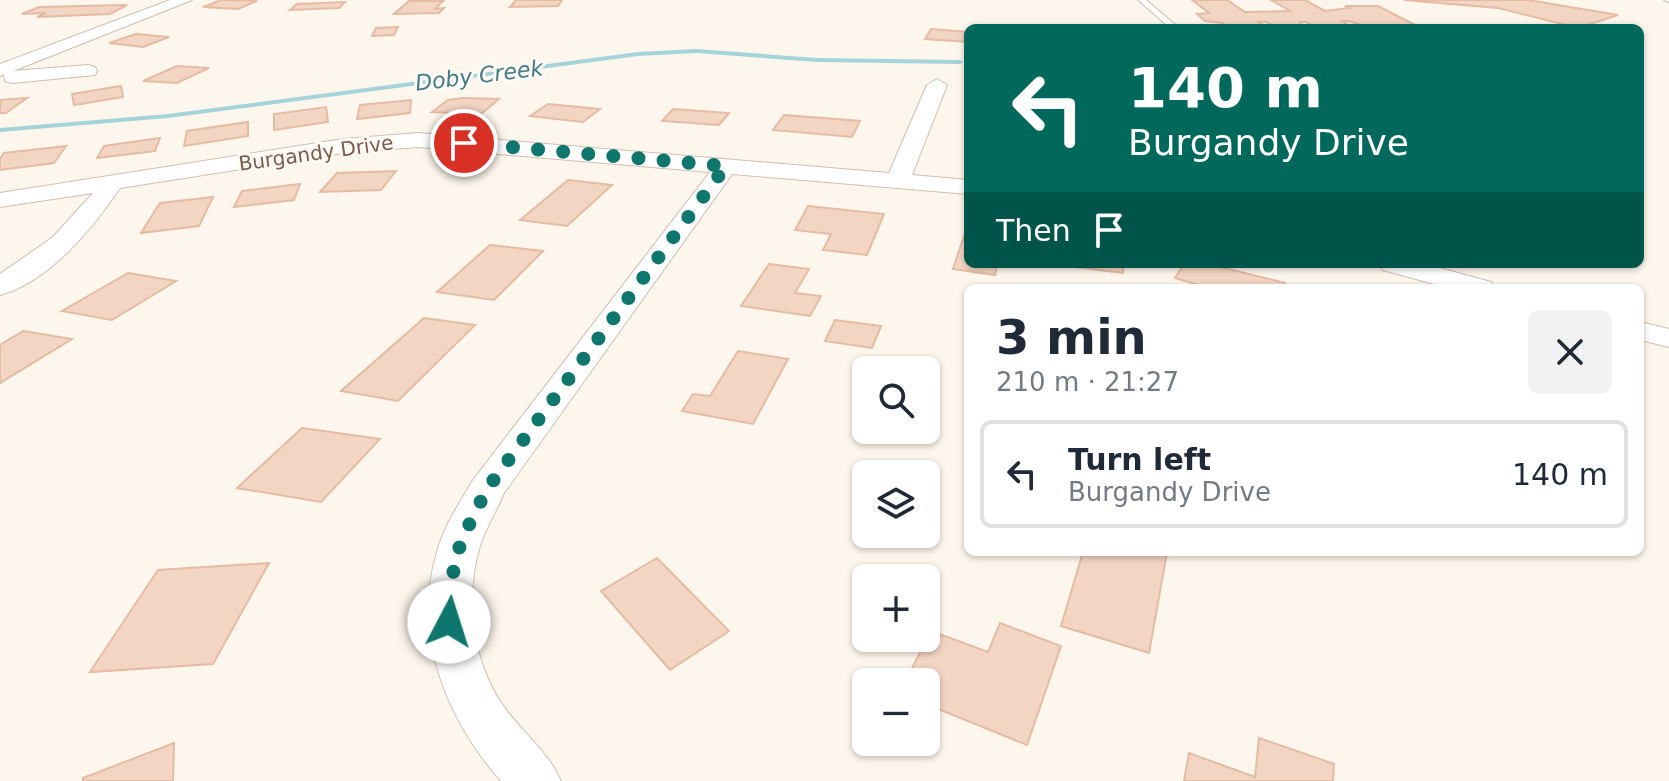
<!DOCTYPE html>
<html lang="en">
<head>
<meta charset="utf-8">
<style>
	:root { --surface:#fff; --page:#f2f2f3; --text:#1f2937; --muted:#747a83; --line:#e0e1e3 }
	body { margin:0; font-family:"DejaVu Sans",sans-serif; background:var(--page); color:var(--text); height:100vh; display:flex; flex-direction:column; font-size:30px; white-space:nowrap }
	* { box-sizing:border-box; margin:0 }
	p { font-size:26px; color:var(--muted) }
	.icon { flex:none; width:44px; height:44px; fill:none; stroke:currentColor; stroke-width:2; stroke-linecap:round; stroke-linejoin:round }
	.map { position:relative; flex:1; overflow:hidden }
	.side { position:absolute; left:964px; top:284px; width:680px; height:272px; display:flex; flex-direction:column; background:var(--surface); border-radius:12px; box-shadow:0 2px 6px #0004 }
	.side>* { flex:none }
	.hud { position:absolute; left:964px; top:24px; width:680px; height:244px; border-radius:12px; box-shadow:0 2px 6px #0004; background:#00695c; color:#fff; overflow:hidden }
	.controls { position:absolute; left:852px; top:356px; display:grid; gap:16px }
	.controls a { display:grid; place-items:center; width:88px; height:88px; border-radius:12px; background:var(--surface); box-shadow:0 2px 6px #0004; font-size:40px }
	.pin { position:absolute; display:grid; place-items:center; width:68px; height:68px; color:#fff; margin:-34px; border:4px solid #fff; border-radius:50%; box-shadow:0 2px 8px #0007 }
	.me { position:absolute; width:88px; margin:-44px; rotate:5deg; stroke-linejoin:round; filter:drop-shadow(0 0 6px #0008) }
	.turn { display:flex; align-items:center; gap:28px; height:168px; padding:0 32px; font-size:36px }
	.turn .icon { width:104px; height:104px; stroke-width:2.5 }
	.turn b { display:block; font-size:56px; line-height:68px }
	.then { display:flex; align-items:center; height:76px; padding:0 32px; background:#0003; gap:16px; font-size:30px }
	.round { display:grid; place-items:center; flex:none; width:84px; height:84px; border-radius:12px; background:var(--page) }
	.head { display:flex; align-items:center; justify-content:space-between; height:136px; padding:0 32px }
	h1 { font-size:48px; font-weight:800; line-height:60px }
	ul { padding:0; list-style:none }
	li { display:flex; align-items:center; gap:24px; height:108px; margin:0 16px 12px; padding:0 16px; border:4px solid var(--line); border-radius:12px }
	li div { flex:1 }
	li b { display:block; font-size:30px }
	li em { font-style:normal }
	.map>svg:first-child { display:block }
</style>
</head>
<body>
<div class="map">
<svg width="1669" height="781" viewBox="0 0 1669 781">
	<rect width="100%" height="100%" fill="#fdf6ec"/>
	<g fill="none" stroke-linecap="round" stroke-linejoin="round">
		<path fill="#a5d3da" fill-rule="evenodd" d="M 697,49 L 817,58 L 960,60 L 963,62 L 960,64 L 817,62 L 697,53 L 638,56 L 168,118 L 0,132 L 0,128 L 168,114 L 638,52 Z"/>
	</g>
	<g fill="#f3d5c3" stroke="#e6bba3" stroke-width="2">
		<path d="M 221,0 L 237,0 L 257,1 L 238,9 L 203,7 Z"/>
		<path d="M 516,0 L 562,0 L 558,6 L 510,7 Z"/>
		<path d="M 1192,0 L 1227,0 L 1245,12 L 1290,11 L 1271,0 L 1305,0 L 1325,11 L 1349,8 L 1345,6 L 1378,6 L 1421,28 L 1372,28 L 1348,21 L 1342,21 L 1354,28 L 1317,28 L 1306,22 L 1300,22 L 1304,27 L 1277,27 L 1266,22 L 1259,22 L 1267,28 L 1230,28 L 1223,23 L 1205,21 L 1197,14 L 1209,13 Z"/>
		<path d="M 1404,0 L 1528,0 L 1618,15 L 1578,28 L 1498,8 Z"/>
		<path d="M 409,1 L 443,1 L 435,9 L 444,8 L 439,13 L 394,14 Z"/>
		<path d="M 345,2 L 339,8 L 290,10 L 297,4 Z"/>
		<path d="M 127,5 L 110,14 L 37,17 L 46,13 L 22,14 L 39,7 Z"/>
		<path d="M 398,27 L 394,35 L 372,36 L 376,28 Z"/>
		<path d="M 931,29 L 968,32 L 968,42 L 925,39 Z"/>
		<path d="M 136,34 L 169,37 L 143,47 L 109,43 Z"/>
		<path d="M 177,66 L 209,68 L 177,83 L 143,81 Z"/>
		<path d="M 121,86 L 123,97 L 74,105 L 72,94 Z"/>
		<path d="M 27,98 L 6,113 L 0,113 L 0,100 Z"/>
		<path d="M 463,98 L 499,99 L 481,114 L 432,112 L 448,100 Z"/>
		<path d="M 411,100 L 410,113 L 357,119 L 360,105 Z"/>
		<path d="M 548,104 L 600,109 L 583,122 L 530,116 Z"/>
		<path d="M 326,107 L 328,122 L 274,130 L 274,114 Z"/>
		<path d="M 673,109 L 729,113 L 719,125 L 662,121 Z"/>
		<path d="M 784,115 L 860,121 L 852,137 L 773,130 Z"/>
		<path d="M 248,122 L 248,136 L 184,146 L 187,131 Z"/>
		<path d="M 160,138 L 155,151 L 97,158 L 104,146 Z"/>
		<path d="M 66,146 L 54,163 L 0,170 L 0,159 L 4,153 Z"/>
		<path d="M 396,171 L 381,190 L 320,192 L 337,173 Z"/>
		<path d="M 568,180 L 612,185 L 567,226 L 520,220 Z"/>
		<path d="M 300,184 L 294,200 L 234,207 L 242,191 Z"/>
		<path d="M 213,197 L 199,226 L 141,233 L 160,203 Z"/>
		<path d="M 808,206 L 884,214 L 867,255 L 823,250 L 831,234 L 795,230 Z"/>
		<path d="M 964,236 L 968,237 L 968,264 L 997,264 L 995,275 L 953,269 Z"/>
		<path d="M 490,245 L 543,251 L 494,300 L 437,292 Z"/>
		<path d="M 769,264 L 809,269 L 795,293 L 821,296 L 810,316 L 741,306 Z"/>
		<path d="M 1124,264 L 1123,273 L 1059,265 L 1059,264 Z"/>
		<path d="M 1184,264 L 1208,264 L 1285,283 L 1283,288 L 1208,288 L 1175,278 Z"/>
		<path d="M 128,273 L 176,281 L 112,320 L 62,311 Z"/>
		<path d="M 424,318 L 475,325 L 398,401 L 341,391 Z"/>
		<path d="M 835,320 L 881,326 L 872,348 L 825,341 Z"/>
		<path d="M 23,331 L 72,339 L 0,383 L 0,345 Z"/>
		<path d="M 738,351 L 788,359 L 753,424 L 682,411 L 693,394 L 710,396 Z"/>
		<path d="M 302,428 L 380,439 L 321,502 L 237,488 Z"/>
		<path d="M 1083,552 L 1167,552 L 1149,653 L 1061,626 Z"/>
		<path d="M 657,558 L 729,631 L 670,670 L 601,591 Z"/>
		<path d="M 269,563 L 213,664 L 90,672 L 158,570 Z"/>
		<path d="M 1000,623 L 1061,646 L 1027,745 L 926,704 L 926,682 L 905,682 L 931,631 L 988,652 Z"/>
		<path d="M 1259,738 L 1334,764 L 1333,781 L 1184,781 L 1189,753 L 1255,777 Z"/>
		<path d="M 174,743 L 173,781 L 83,781 L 83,778 Z"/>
	</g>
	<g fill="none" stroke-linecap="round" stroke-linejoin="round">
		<defs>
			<g id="lane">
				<path d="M 1138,0 L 1146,0 L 1179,28 L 1170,28 Z"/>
				<path d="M 1664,0 L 1669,0 L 1669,2 L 1666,1 Z"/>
			</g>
			<g id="street">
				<path d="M 170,0 L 192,0 L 13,71 L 88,65 L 95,67 L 97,71 L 95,75 L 12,83 L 5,81 L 4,74 L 0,76 L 0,64 Z"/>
				<path d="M 937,79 L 947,85 L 912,175 L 968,180 L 968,194 L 732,174 L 504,493 C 497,510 487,526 481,543 C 464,594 472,660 502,704 C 520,731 548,751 561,781 L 501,781 C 446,718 412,635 437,552 C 444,526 460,502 473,480 L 710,172 L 418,147 L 343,153 L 120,188 C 93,228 49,282 0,295 L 0,274 L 53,237 L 93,193 L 0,207 L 0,193 L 343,139 L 418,133 L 889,173 L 927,85 Z"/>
				<path d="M 1379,264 L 1425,264 L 1491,282 L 1496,288 L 1449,288 L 1383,270 Z"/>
				<path d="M 1640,322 L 1669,329 L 1669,347 L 1640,340 Z"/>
			</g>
		</defs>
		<use href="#lane" stroke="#d1beb0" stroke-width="2"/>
		<use href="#street" stroke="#d1beb0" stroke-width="2"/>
		<use href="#lane" fill="#fff" fill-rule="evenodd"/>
		<use href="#street" fill="#fff" fill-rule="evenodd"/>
	</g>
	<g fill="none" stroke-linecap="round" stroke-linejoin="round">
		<path stroke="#0f766e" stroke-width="14" stroke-dasharray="0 25.2" d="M 449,622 L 454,565 L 462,539 L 487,489 L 726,166 L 464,143"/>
	</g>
	<g text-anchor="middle" stroke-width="6" stroke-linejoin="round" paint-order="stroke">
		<g font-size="20" fill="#7a5c4d" stroke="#fffaf3">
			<text transform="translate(316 153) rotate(-8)" y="7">Burgandy Drive</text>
		</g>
		<g font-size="22" font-style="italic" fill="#437c86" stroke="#fffaf3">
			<text transform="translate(479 75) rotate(-7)" y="8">Doby Creek</text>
		</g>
	</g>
</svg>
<div class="controls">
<a><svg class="icon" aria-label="search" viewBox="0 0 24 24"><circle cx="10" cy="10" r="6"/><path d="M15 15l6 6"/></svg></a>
<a><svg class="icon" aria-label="layers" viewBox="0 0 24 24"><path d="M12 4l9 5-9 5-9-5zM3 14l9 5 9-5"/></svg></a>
<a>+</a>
<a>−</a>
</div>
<div class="pin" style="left:464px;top:143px;background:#d93025"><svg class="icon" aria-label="arrive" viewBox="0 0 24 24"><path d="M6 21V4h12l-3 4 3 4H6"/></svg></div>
<svg class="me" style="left:449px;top:622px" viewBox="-20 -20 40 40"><circle r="19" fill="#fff"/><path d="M0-13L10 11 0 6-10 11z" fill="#0f766e"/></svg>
<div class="hud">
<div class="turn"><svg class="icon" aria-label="left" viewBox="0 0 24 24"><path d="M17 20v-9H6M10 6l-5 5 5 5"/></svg><div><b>140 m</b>Burgandy Drive</div></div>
<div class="then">Then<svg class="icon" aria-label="arrive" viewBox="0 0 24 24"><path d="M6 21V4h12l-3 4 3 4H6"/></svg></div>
</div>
<section class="side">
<div class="head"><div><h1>3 min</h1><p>210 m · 21:27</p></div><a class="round"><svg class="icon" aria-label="close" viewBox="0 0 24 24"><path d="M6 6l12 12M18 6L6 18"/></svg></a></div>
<ul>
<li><svg class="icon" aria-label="left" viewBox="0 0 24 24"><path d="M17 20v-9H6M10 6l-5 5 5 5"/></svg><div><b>Turn left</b><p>Burgandy Drive</p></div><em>140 m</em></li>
</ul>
</section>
</div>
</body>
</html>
